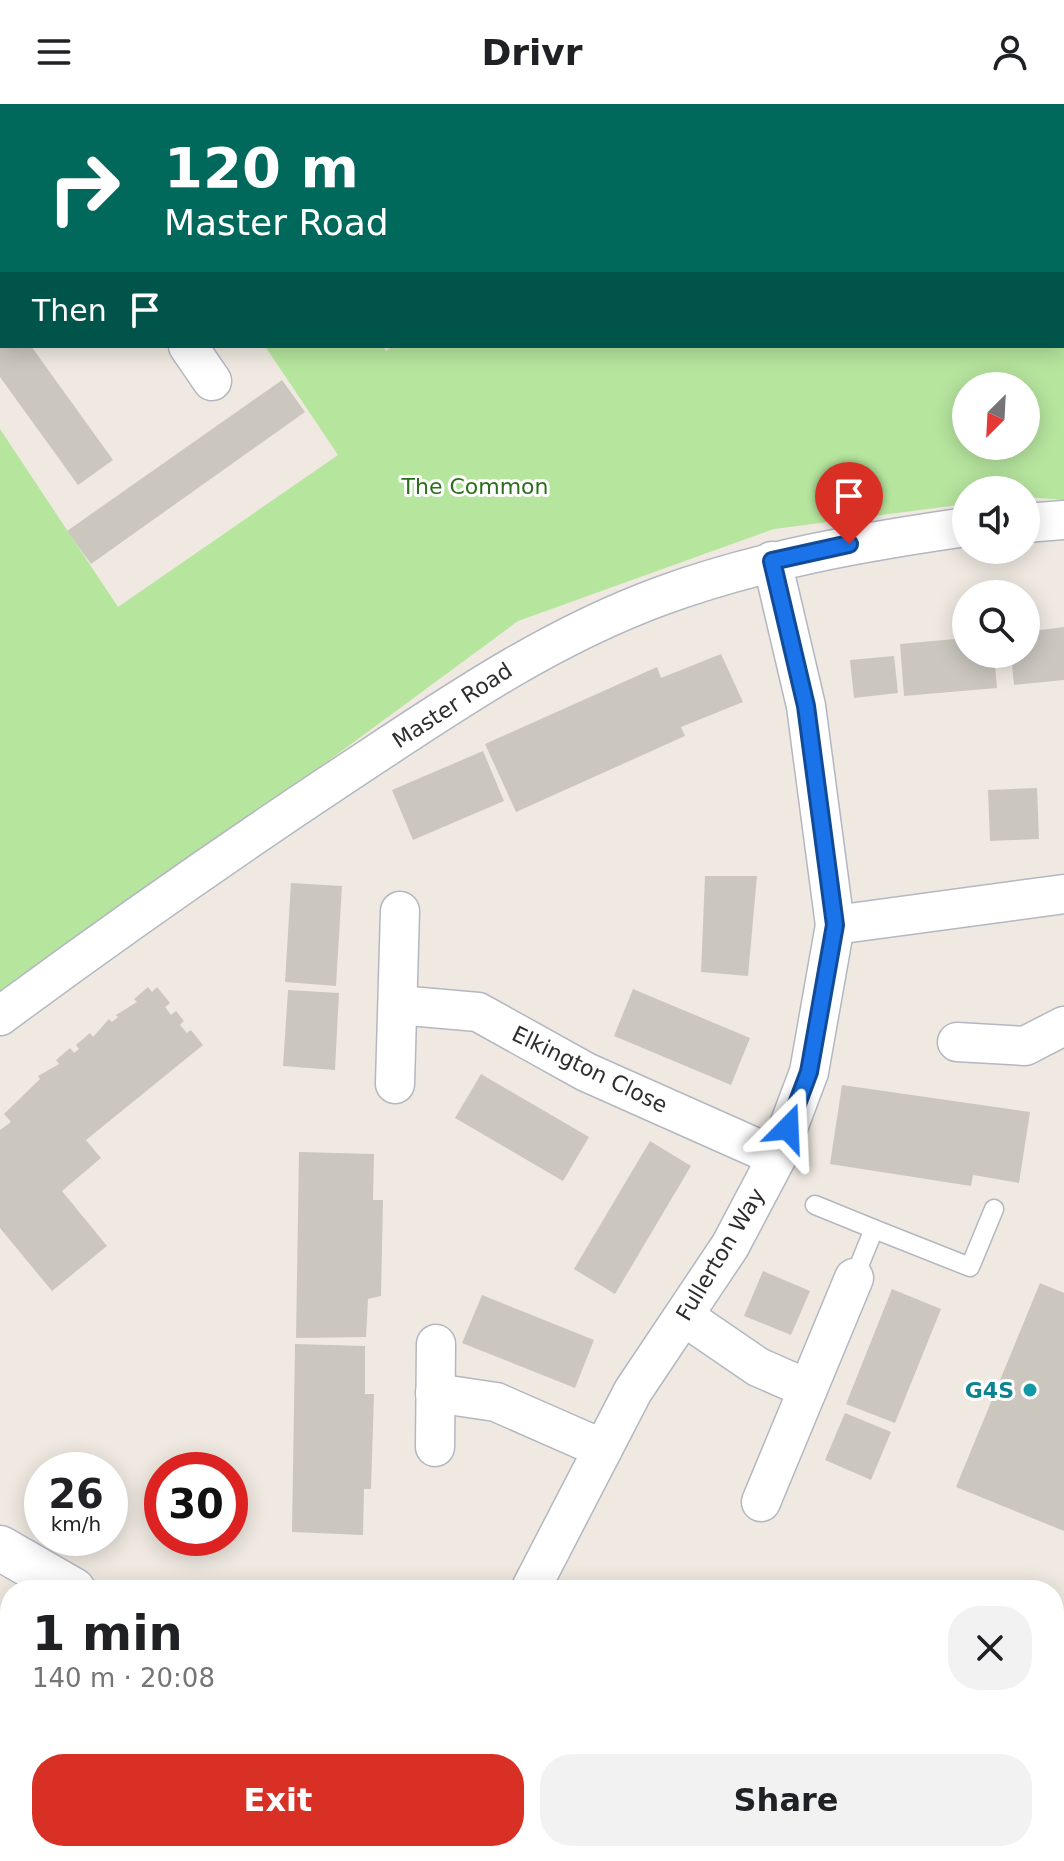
<!DOCTYPE html>
<html lang="en">
<head>
<meta charset="utf-8">
<style>
	:root { --surface:#fff; --page:#f2f2f2; --text:#202124; --muted:#757577; --accent:#d93025 }
	body { margin:0; font-family:"DejaVu Sans",sans-serif; background:var(--page); color:var(--text); height:100vh; display:flex; flex-direction:column; font-size:30px; white-space:nowrap }
	* { box-sizing:border-box; margin:0 }
	p { font-size:26px; color:var(--muted) }
	.icon { flex:none; width:44px; height:44px; fill:none; stroke:currentColor; stroke-width:2; stroke-linecap:round; stroke-linejoin:round }
	.map { position:relative; flex:1; overflow:hidden }
	.details { position:absolute; left:0px; top:1476px; width:1064px; height:282px; display:flex; flex-direction:column; background:var(--surface); border-radius:32px 32px 0 0; box-shadow:0 4px 20px #0003 }
	.details>* { flex:none }
	.hud { position:absolute; left:0px; top:0px; width:1064px; height:244px; box-shadow:0 4px 20px #0003; background:#00695c; color:#fff; overflow:hidden }
	.needle { width:52px; rotate:204deg }
	.tools { position:absolute; left:952px; top:268px; display:grid; gap:16px }
	.tools a { display:grid; place-items:center; width:88px; height:88px; border-radius:50%; background:var(--surface); box-shadow:0 4px 20px #0003; font-size:40px }
	.speed { position:absolute; left:24px; top:1348px; display:flex; gap:16px; font-size:40px; font-weight:700; text-align:center }
	.speed>* { display:grid; place-content:center; width:104px; height:104px; border-radius:50%; background:var(--surface); box-shadow:0 4px 20px #0003; line-height:1 }
	.speed small { font-size:20px; font-weight:400 }
	.speed .limit { border:12px solid #d22; background:#fff; color:#111 }
	.pin { position:absolute; display:grid; place-items:center; width:68px; height:68px; color:#fff; margin:-82px -34px; border-radius:50% 50% 50% 0; rotate:-45deg; box-shadow:0 0 8px #0007 }
	.pin .icon { rotate:45deg }
	.me { position:absolute; width:88px; margin:-44px; rotate:21deg; stroke-linejoin:round; filter:drop-shadow(0 0 6px #0008) }
	.turn { display:flex; align-items:center; gap:28px; height:168px; padding:0 32px; font-size:36px }
	.turn .icon { width:104px; height:104px; stroke-width:2.5 }
	.turn b { display:block; font-size:56px; line-height:68px }
	.then { display:flex; align-items:center; height:76px; padding:0 32px; background:#0003; gap:16px; font-size:30px }
	.round { display:grid; place-items:center; flex:none; width:84px; height:84px; border-radius:32px; background:var(--page) }
	.summary { display:flex; align-items:center; justify-content:space-between; height:136px; padding:0 32px }
	h1 { font-size:48px; font-weight:600; line-height:60px }
	.button { display:flex; gap:16px; margin-top:auto; padding:16px 32px }
	.button a { flex:1; height:92px; border-radius:32px; background:var(--accent); color:#fff; font-size:32px; font-weight:600; line-height:92px; text-align:center }
	.button a+a { background:var(--page); color:var(--text) }
	header { display:flex; justify-content:space-between; align-items:center; height:104px; padding:0 32px; background:var(--surface); font-size:36px; font-weight:600 }
	.map>svg:first-child { display:block }
</style>
</head>
<body>
<header><svg class="icon" aria-label="menu" viewBox="0 0 24 24"><path d="M4 6h16M4 12h16M4 18h16"/></svg>Drivr<svg class="icon" aria-label="person" viewBox="0 0 24 24"><circle cx="12" cy="8" r="4"/><path d="M4 21q1-7 8-7t8 7"/></svg></header>
<div class="map">
<svg width="1064" height="1757" viewBox="0 0 1064 1757">
	<rect width="100%" height="100%" fill="#efe9e1"/>
	<g fill="#b6e59e" fill-rule="evenodd">
		<path d="M 674,0 L 1064,0 L 1064,396 L 1026,393 L 1026,386 L 966,386 L 966,400 L 774,425 L 518,517 L 0,899 L 0,325 L 118,503 L 338,351 L 265,242 L 383,242 L 386,247 L 393,242 L 1062,242 L 1062,2 L 671,2 ZM 966,282 L 1026,282 L 1026,342 L 966,342 Z"/>
		<path d="M 10,1722 L 10,1748 L 365,1748 L 359,1757 L 0,1757 L 0,1724 Z"/>
	</g>
	<g fill="#cbc7bf">
		<path d="M 0,242 L 31,242 L 113,356 L 78,381 L 0,273 Z"/>
		<path d="M 282,276 L 305,308 L 91,460 L 67,427 Z"/>
		<path d="M 1064,523 L 1064,576 L 1014,581 L 1011,550 L 1026,550 L 1026,528 Z"/>
		<path d="M 966,534 L 966,550 L 994,550 L 997,584 L 904,592 L 900,540 Z"/>
		<path d="M 721,550 L 743,598 L 681,623 L 685,632 L 516,708 L 485,640 L 657,563 L 661,574 Z"/>
		<path d="M 894,552 L 898,589 L 854,594 L 850,556 Z"/>
		<path d="M 483,647 L 504,697 L 413,736 L 392,686 Z"/>
		<path d="M 1037,684 L 1039,735 L 990,737 L 988,686 Z"/>
		<path d="M 705,772 L 757,772 L 748,872 L 701,868 Z"/>
		<path d="M 291,779 L 342,782 L 336,882 L 285,878 Z"/>
		<path d="M 148,883 L 152,888 L 157,883 L 170,899 L 165,903 L 171,911 L 176,907 L 184,917 L 180,921 L 187,929 L 191,926 L 203,941 L 86,1036 L 101,1054 L 62,1087 L 107,1142 L 52,1187 L 0,1124 L 0,1026 L 11,1018 L 4,1010 L 40,975 L 38,972 L 59,960 L 56,956 L 70,944 L 74,949 L 79,945 L 76,941 L 90,929 L 93,933 L 109,915 L 112,918 L 118,913 L 116,911 L 137,898 L 134,895 Z"/>
		<path d="M 633,885 L 750,934 L 731,981 L 614,932 Z"/>
		<path d="M 288,886 L 339,889 L 335,966 L 283,962 Z"/>
		<path d="M 481,970 L 589,1033 L 563,1077 L 455,1014 Z"/>
		<path d="M 842,981 L 1030,1008 L 1019,1079 L 973,1071 L 971,1082 L 830,1060 Z"/>
		<path d="M 650,1037 L 691,1062 L 615,1190 L 574,1165 Z"/>
		<path d="M 299,1048 L 374,1050 L 373,1096 L 383,1096 L 381,1192 L 368,1195 L 366,1233 L 296,1234 Z"/>
		<path d="M 763,1167 L 810,1187 L 791,1231 L 744,1212 Z"/>
		<path d="M 1040,1179 L 1064,1189 L 1064,1427 L 956,1383 Z"/>
		<path d="M 892,1185 L 941,1205 L 895,1319 L 846,1300 Z"/>
		<path d="M 482,1191 L 594,1236 L 575,1284 L 462,1239 Z"/>
		<path d="M 295,1240 L 365,1242 L 365,1290 L 374,1290 L 371,1385 L 364,1385 L 363,1431 L 292,1428 Z"/>
		<path d="M 845,1309 L 891,1328 L 871,1376 L 825,1356 Z"/>
		<path d="M 598,1477 L 616,1486 L 593,1486 Z"/>
		<path d="M 618,1748 L 671,1748 L 666,1757 L 636,1757 Z"/>
	</g>
	<g fill="none" stroke-linecap="round" stroke-linejoin="round">
		<defs>
			<g id="lane">
				<path d="M 815,1101 L 874,1125 L 854,1174"/>
				<path d="M 874,1125 L 970,1163 L 994,1105"/>
			</g>
			<g id="street">
				<path d="M 13,0 L 15,2"/>
				<path d="M 368,2 L 373,0"/>
				<path d="M 0,46 L 2,45"/>
				<path d="M 188,242 L 212,277"/>
				<path d="M 1026,419 L 1064,416"/>
				<path d="M 835,821 L 1064,790"/>
				<path d="M 398,901 L 478,908 L 586,968 L 777,1053"/>
				<path d="M 0,912 C 112,829 225,750 341,673 C 444,605 544,535 661,492 C 760,456 862,438 966,423"/>
				<path d="M 957,938 L 1025,942 L 1064,922"/>
				<path d="M 395,980 L 400,807"/>
				<path d="M 685,1213 L 758,1263 L 808,1285"/>
				<path d="M 435,1289 L 496,1298 L 603,1345"/>
				<path d="M 435,1343 L 436,1240"/>
				<path d="M 761,1398 L 854,1174"/>
				<path d="M 530,1486 L 633,1287 L 730,1142 L 777,1053 L 809,968 L 835,821 L 806,602 L 772,457"/>
			</g>
			<g id="secondary">
				<path d="M 0,1444 L 73,1486"/>
				<path d="M 497,1748 L 509,1757"/>
			</g>
		</defs>
		<use href="#lane" stroke="#b4b7c1" stroke-width="21"/>
		<use href="#street" stroke="#b4b7c1" stroke-width="41"/>
		<use href="#secondary" stroke="#b4b7c1" stroke-width="47"/>
		<use href="#lane" stroke="#fff" stroke-width="18"/>
		<use href="#street" stroke="#fff" stroke-width="38"/>
		<use href="#secondary" stroke="#fff" stroke-width="44"/>
	</g>
	<g fill="none" stroke-linecap="round" stroke-linejoin="round">
		<defs>
			<path id="route" d="M 788,1024 L 809,968 L 835,821 L 806,602 L 772,457 L 849,440"/>
		</defs>
		<use href="#route" stroke="#114b97" stroke-width="20"/>
		<use href="#route" stroke="#1a73e8" stroke-width="14"/>
	</g>
	<circle fill="#0f9aa8" stroke="#fff" stroke-width="3" cx="1030" cy="1286" r="8"/>
	<g text-anchor="middle" stroke-width="6" stroke-linejoin="round" paint-order="stroke">
		<g font-size="22" fill="#2c6e1b" stroke="#fff">
			<text x="475" y="390">The Common</text>
		</g>
		<g font-size="22" fill="#2e2e2e" stroke="#fff">
			<text transform="translate(452 601) rotate(-33)" y="8">Master Road</text>
			<text transform="translate(590 965) rotate(26)" y="8">Elkington Close</text>
			<text transform="translate(720 1150) rotate(-59)" y="8">Fullerton Way</text>
		</g>
		<g font-size="22" font-weight="bold" fill="#0d838f" stroke="#fff" text-anchor="end">
			<text x="1014" y="1294">G4S</text>
		</g>
	</g>
</svg>
<div class="tools">
<a><svg class="needle" viewBox="-14 -14 28 28"><path d="M0-13l5 13h-10z" fill="#e53935"/><path d="M0 13l5-13h-10z" fill="#757577"/></svg></a>
<a><svg class="icon" aria-label="sound" viewBox="0 0 24 24"><path d="M4 9h4l5-4v14l-5-4H4zM17 9q2 3 0 6"/></svg></a>
<a><svg class="icon" aria-label="search" viewBox="0 0 24 24"><circle cx="10" cy="10" r="6"/><path d="M15 15l6 6"/></svg></a>
</div>
<div class="speed"><div>26<small>km/h</small></div><div class="limit">30</div></div>
<div class="pin" style="left:849px;top:440px;background:#d93025"><svg class="icon" aria-label="arrive" viewBox="0 0 24 24"><path d="M6 21V4h12l-3 4 3 4H6"/></svg></div>
<svg class="me" style="left:788px;top:1024px" viewBox="-20 -20 40 40"><path d="M0-17L14 15 0 8-14 15z" fill="#1a73e8" stroke="#fff" stroke-width="4"/></svg>
<div class="hud">
<div class="turn"><svg class="icon" aria-label="right" viewBox="0 0 24 24"><path d="M7 20v-9h11M14 6l5 5-5 5"/></svg><div><b>120 m</b>Master Road</div></div>
<div class="then">Then<svg class="icon" aria-label="arrive" viewBox="0 0 24 24"><path d="M6 21V4h12l-3 4 3 4H6"/></svg></div>
</div>
<section class="details">
<div class="summary"><div><h1>1 min</h1><p>140 m · 20:08</p></div><a class="round"><svg class="icon" aria-label="close" viewBox="0 0 24 24"><path d="M6 6l12 12M18 6L6 18"/></svg></a></div>
<div class="button"><a>Exit</a><a>Share</a></div>
</section>
</div>
</body>
</html>
